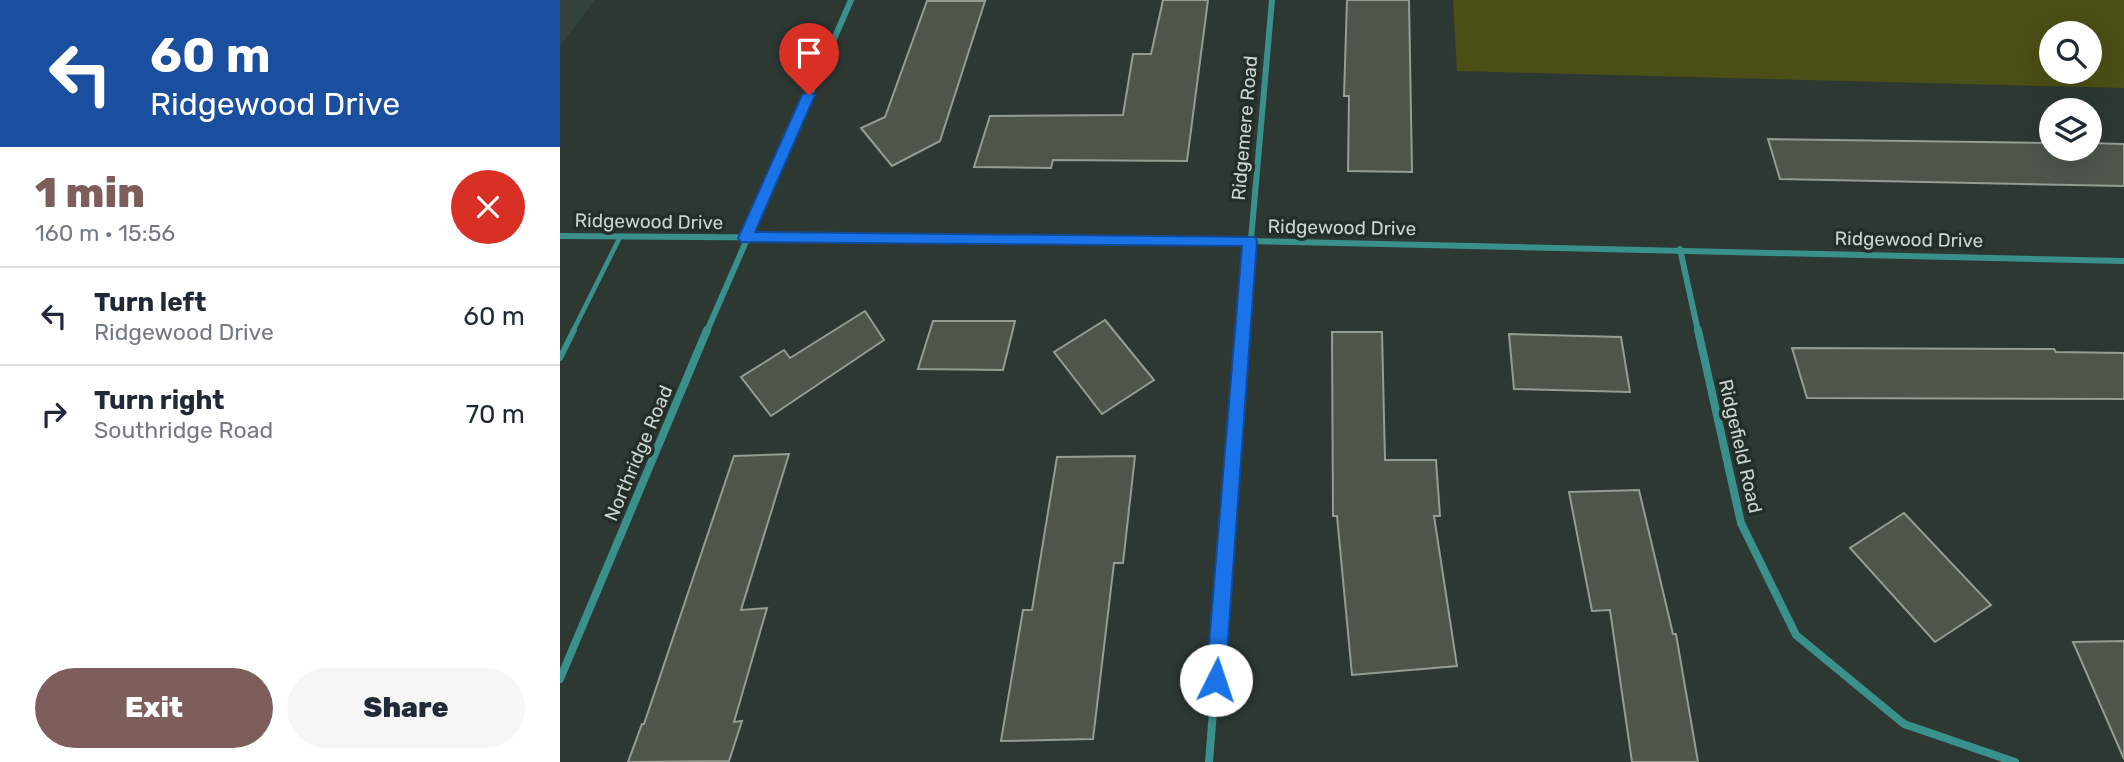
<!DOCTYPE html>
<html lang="en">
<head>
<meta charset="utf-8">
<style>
	:root { --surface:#fff; --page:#f6f6f7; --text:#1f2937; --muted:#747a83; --line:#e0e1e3; --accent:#7e5e5b }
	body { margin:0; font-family:Rubik,sans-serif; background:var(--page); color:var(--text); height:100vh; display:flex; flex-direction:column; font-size:26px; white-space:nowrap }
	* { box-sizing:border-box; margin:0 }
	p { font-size:23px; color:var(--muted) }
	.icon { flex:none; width:38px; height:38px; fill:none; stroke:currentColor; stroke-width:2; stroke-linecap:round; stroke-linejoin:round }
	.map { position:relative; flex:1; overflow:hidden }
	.drawer { display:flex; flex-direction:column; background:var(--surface); width:560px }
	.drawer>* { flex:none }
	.hud { background:#1a4fa0; color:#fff; overflow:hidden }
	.controls { position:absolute; left:1479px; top:21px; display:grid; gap:14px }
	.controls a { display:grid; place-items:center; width:63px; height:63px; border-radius:50%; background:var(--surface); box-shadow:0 7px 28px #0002; font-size:35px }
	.pin { position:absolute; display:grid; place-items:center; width:60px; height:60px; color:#fff; margin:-72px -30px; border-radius:50% 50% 50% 0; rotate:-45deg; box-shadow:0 0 7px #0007 }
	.pin .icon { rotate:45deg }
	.me { position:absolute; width:77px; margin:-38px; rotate:4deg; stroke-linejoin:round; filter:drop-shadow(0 0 5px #0008) }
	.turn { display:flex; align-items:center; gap:24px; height:147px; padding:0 35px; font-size:32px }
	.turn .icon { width:91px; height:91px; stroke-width:2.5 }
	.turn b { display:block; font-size:49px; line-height:60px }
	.round { display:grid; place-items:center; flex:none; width:74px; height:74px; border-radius:37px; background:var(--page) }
	.headline { display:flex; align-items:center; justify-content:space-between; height:119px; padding:0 35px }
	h1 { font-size:42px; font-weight:800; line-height:52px; color:var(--accent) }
	.cta { display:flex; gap:14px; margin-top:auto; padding:14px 35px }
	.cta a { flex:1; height:80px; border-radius:42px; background:var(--accent); color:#fff; font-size:28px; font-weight:800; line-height:80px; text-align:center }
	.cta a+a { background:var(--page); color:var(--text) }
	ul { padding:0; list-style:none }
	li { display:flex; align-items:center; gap:21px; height:98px; padding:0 35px; border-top:2px solid var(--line) }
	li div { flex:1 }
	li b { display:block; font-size:26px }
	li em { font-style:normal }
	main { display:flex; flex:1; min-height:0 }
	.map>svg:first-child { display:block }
</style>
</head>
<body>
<main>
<section class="drawer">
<div class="hud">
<div class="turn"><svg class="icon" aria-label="left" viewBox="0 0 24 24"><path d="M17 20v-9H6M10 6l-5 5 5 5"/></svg><div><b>60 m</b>Ridgewood Drive</div></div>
</div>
<div class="headline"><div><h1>1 min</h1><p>160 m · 15:56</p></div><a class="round" style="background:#d93025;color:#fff"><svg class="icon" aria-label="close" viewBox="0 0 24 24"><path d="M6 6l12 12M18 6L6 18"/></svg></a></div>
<ul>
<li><svg class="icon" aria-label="left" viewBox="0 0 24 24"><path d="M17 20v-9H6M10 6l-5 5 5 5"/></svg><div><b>Turn left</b><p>Ridgewood Drive</p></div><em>60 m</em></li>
<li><svg class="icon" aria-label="right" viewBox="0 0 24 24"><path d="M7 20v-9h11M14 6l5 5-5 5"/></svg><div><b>Turn right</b><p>Southridge Road</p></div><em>70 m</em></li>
</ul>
<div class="cta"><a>Exit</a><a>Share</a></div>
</section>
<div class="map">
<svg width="1564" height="762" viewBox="0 0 1564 762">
	<rect width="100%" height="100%" fill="#2d3833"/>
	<path fill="#31433b" d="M 0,0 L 35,0 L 0,46 Z"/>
	<path fill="#4b4f15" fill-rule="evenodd" d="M 893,0 L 1564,0 L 1564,88 L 897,71 ZM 1491,33 L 1530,33 L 1530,72 L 1491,72 Z"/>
	<g fill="#4e564c" stroke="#959d92" stroke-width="2">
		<path d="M 603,0 L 648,0 L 627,161 L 493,160 L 491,168 L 414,167 L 430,116 L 563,115 L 573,54 L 591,54 Z"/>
		<path d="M 787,0 L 849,0 L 852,172 L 788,171 L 789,96 L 784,96 Z"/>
		<path d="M 367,1 L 425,1 L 380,141 L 332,166 L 301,128 L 325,117 Z"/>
		<path d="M 1208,139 L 1491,143 L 1491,149 L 1530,149 L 1530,143 L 1564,144 L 1564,186 L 1220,179 Z"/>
		<path d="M 305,311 L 324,340 L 211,416 L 181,377 L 224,350 L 230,358 Z"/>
		<path d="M 545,320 L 594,380 L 542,414 L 494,352 Z"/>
		<path d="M 373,321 L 455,321 L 443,370 L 358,369 Z"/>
		<path d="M 772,332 L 822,332 L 825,460 L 876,460 L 880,516 L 874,516 L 897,666 L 792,675 L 777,516 L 773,516 Z"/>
		<path d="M 949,334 L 1061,337 L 1070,392 L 954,389 Z"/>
		<path d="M 1232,348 L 1494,349 L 1496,352 L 1564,353 L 1564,399 L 1247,398 Z"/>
		<path d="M 229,454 L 181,610 L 207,608 L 174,722 L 182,721 L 169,761 L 68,762 L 82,724 L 84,724 L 174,456 Z"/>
		<path d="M 575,456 L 563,563 L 554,563 L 533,739 L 441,741 L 463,610 L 472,610 L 497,457 Z"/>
		<path d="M 1079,490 L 1113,634 L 1116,634 L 1138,762 L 1072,762 L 1050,610 L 1032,611 L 1009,492 Z"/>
		<path d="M 1344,513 L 1431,605 L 1375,642 L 1290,548 Z"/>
		<path d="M 1564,641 L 1564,759 L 1513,642 Z"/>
	</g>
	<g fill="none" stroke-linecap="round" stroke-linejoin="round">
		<path stroke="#3a918c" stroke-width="4.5" d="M 13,331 L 60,237"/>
		<path stroke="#3a918c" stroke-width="6" d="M 0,358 L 14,330"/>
		<g stroke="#3a918c" stroke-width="6">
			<path d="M 0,236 L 690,241 L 1564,261"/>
			<path d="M 1120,249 L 1138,331"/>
			<path d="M 147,331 L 291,0"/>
			<path d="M 683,331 L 712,0"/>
		</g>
		<g stroke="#3a918c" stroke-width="8">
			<path d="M 1138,330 L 1181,523 L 1236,635 L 1344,724 L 1455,762"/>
			<path d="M 0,679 L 147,330"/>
			<path d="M 649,762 L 683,330"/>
		</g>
	</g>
	<path fill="#1a73e8" stroke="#114b97" stroke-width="2" d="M 249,91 L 255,95 L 195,232 L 695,237 L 697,241 L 665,680 L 663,686 L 656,689 L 649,686 L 646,680 L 682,246 L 181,242 L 178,238 L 242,95 Z"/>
	<g text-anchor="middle" stroke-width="7" stroke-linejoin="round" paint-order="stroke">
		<g font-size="19" fill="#ccd3d0" stroke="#232e29">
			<text transform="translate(684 128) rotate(-85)" y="7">Ridgemere Road</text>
			<text transform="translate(89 221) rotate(1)" y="7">Ridgewood Drive</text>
			<text transform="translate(782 227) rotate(1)" y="7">Ridgewood Drive</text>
			<text transform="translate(1349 239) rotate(1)" y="7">Ridgewood Drive</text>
			<text transform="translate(1181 446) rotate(77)" y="7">Ridgefield Road</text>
			<text transform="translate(78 453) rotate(-67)" y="7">Northridge Road</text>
		</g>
	</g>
</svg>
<div class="controls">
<a><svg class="icon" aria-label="search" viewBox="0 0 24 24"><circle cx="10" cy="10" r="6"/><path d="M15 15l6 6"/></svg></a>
<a><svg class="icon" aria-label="layers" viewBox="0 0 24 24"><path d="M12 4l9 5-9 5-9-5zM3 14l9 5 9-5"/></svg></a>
</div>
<div class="pin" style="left:249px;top:95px;background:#d93025"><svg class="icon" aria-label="arrive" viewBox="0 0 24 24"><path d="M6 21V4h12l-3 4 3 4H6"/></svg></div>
<svg class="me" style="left:656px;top:680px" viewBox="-20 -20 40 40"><circle r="19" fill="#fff"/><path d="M0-13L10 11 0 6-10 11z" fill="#1a73e8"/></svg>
</div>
</main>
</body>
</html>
